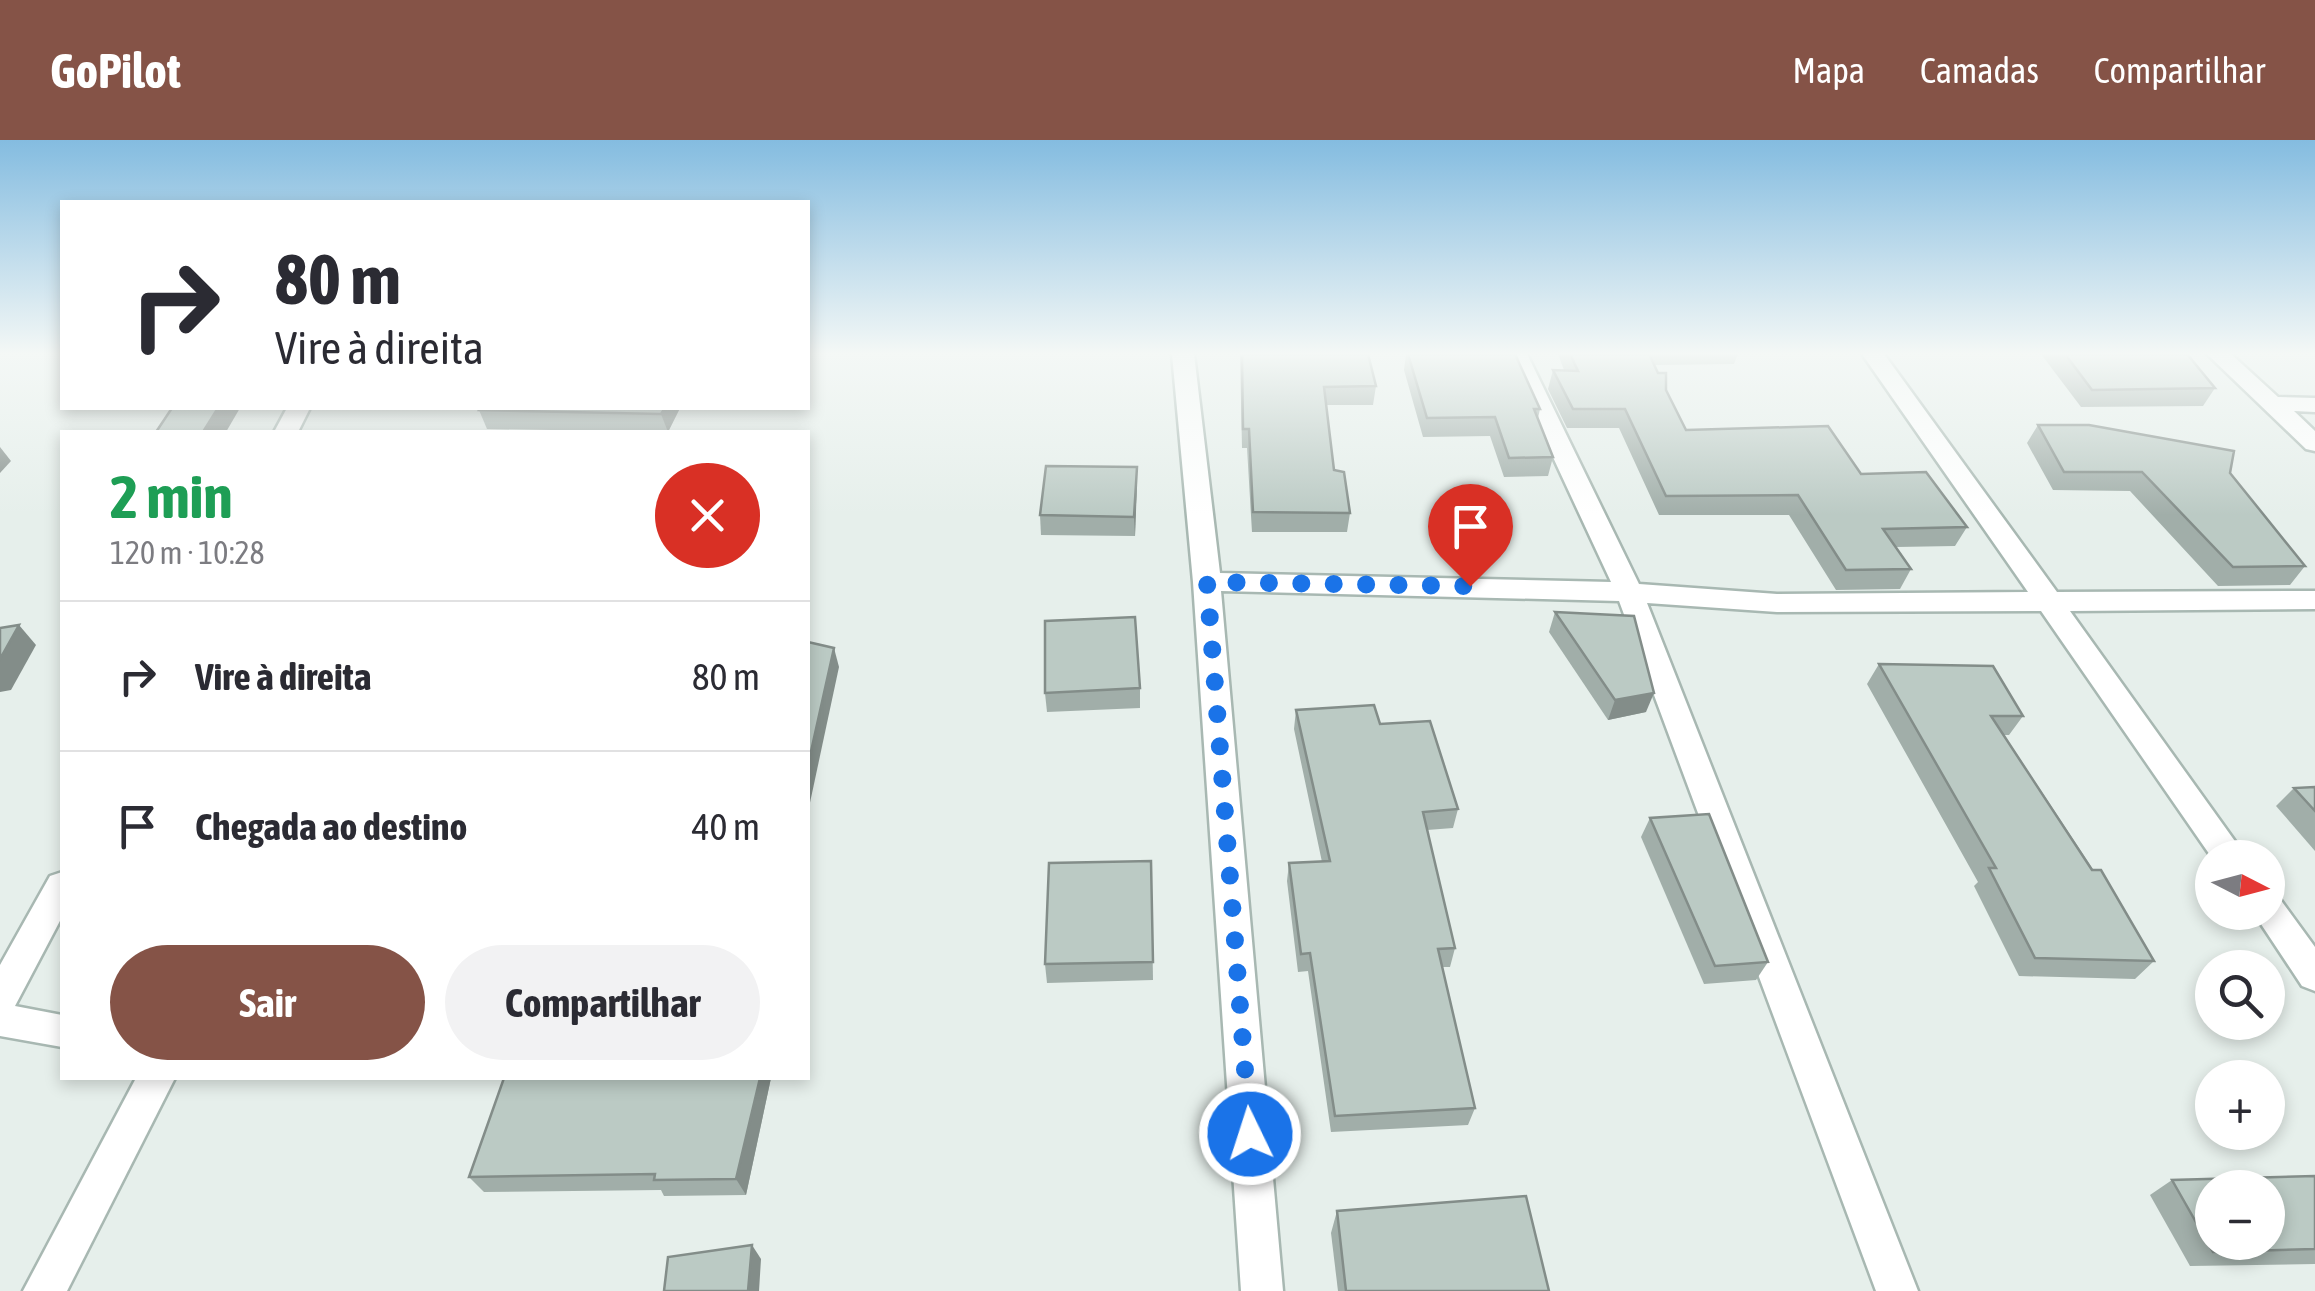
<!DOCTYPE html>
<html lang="pt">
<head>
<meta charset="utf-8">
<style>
	:root { --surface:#fff; --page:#f2f2f3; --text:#2b2b33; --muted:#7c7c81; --line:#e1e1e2; --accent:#855347 }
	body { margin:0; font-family:"Asap Condensed",sans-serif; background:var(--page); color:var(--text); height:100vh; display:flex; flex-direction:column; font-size:38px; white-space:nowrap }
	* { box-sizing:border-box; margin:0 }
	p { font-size:32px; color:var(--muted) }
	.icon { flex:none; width:55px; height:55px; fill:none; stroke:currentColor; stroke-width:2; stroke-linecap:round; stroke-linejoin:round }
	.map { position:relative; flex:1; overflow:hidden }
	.panel { position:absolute; left:60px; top:290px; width:750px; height:650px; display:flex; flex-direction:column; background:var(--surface); border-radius:0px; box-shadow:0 5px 15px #0003 }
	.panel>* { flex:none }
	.hud { position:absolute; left:60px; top:60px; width:750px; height:210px; border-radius:0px; box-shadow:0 5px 15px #0003; background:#fff; color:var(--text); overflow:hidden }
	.needle { width:65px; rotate:96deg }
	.fabs { position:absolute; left:2195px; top:700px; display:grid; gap:20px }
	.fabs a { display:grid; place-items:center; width:90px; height:90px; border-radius:50%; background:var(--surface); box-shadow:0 5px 15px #0003; font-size:50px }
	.pin { position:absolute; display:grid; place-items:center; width:85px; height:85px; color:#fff; margin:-102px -42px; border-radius:50% 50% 50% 0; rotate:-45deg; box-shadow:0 0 10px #0007 }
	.pin .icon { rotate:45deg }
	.me { position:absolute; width:110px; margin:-55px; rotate:356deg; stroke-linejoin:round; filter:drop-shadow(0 0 8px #0008) }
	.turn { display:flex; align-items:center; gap:35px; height:210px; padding:0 50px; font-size:45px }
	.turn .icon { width:130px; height:130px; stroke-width:2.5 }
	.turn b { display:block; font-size:70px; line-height:85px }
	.round { display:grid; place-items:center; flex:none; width:105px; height:105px; border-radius:52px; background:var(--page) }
	.headline { display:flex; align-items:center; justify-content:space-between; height:170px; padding:0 50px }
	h1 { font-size:60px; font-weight:700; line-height:75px; color:#1e9e55 }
	.primary-button { display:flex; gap:20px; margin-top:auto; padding:20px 50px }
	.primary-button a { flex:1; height:115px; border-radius:60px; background:var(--accent); color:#fff; font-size:40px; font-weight:700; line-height:115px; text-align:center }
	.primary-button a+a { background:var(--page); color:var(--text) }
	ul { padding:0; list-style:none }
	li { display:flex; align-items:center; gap:30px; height:150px; padding:0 50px; border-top:2px solid var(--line) }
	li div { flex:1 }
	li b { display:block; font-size:38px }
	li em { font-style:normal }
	header { display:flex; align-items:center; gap:60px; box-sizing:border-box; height:140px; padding:0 50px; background:var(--accent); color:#fff }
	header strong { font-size:48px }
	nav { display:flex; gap:55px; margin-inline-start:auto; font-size:35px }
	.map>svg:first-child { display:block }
</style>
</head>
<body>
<header>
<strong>GoPilot</strong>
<nav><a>Mapa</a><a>Camadas</a><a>Compartilhar</a></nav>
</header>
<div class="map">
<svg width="2315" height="1151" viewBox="0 0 2315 1151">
	<rect width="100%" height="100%" fill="#e6efeb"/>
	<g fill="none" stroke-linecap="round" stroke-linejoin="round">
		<defs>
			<g id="minor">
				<path d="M 1172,214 L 1194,214 L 1220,433 L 1611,442 L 1505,214 L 1527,214 L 1639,444 L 1777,454 L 2028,452 L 1862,214 L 1884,214 L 2057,452 L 2315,451 L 2315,469 L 2070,471 L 2247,718 L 2212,718 L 2041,471 L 1777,472 L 1647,463 L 1918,1151 L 1876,1151 L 1619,461 L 1221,451 L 1283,1151 L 1241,1151 L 1193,442 Z"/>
				<path d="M 2207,214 L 2231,214 L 2278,257 L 2315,258 L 2315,272 L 2294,271 L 2315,291 L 2315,311 L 2306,309 Z"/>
				<path d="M 287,268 L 310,268 L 298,292 L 274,292 Z"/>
				<path d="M 62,732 L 62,777 L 15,866 L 62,875 L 62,907 L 0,896 L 0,825 L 50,736 Z"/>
				<path d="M 2268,755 L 2280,759 L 2315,807 L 2315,851 L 2302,846 L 2253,772 L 2268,772 Z"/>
				<path d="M 136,938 L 175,938 L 67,1151 L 23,1151 Z"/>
			</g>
		</defs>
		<use href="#minor" stroke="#a8b8b2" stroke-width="5"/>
		<use href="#minor" fill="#fff" fill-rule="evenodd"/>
	</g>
	<g fill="#a1aea9">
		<path d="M 1240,214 L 1368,214 L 1376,246 L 1373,265 L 1326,265 L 1334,330 L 1350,373 L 1347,392 L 1252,392 L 1247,308 L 1242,308 Z"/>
		<path d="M 1406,214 L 1515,214 L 1540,269 L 1538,278 L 1553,317 L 1548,336 L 1504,337 L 1490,296 L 1423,297 L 1404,230 Z"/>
		<path d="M 1558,214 L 1738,214 L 1734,224 L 1654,225 L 1686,290 L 1861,334 L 1967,387 L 1955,406 L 1896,407 L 1911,429 L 1900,449 L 1836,450 L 1789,375 L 1659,375 L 1619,288 L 1567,288 L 1548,249 L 1553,230 L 1564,230 Z"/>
		<path d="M 2041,214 L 2187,214 L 2215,248 L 2203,266 L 2081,267 Z"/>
		<path d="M 680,268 L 668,292 L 487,289 L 479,270 Z"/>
		<path d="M 2038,285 L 2230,333 L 2305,426 L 2290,445 L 2218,446 L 2130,351 L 2053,350 L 2027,303 Z"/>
		<path d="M 1137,327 L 1135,396 L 1041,395 L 1040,375 Z"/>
		<path d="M 1555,472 L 1646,572 L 1608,580 L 1549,492 Z"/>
		<path d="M 1879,524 L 2023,576 L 2009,595 L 2004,595 L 2154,821 L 2135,839 L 2019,836 L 1974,746 L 1978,742 L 1867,544 Z"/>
		<path d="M 1140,548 L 1140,568 L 1047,572 L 1045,553 Z"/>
		<path d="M 1296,570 L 1380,584 L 1458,669 L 1453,688 L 1427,690 L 1455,808 L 1450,827 L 1442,827 L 1475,968 L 1468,985 L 1331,992 L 1308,831 L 1298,832 L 1287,741 L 1289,723 L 1322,722 L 1294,589 Z"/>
		<path d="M 2315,647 L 2315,711 L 2276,666 L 2294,648 Z"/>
		<path d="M 1650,678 L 1768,822 L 1756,840 L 1704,844 L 1641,697 Z"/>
		<path d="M 1151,721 L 1153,840 L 1047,843 L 1045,824 Z"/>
		<path d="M 504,938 L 771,938 L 746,1055 L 664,1056 L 661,1050 L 484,1052 L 469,1037 Z"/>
		<path d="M 2315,1036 L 2315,1124 L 2190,1126 L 2150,1055 L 2172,1040 Z"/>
		<path d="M 1337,1071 L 1549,1151 L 1338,1151 L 1331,1093 Z"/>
	</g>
	<g fill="#838d89">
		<path d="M 218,268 L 240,268 L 226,292 L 203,292 Z"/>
		<path d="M 665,268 L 680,268 L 668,292 L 661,274 Z"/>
		<path d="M 0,307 L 11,321 L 0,333 Z"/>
		<path d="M 1137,327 L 1137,346 L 1135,396 L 1134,377 Z"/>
		<path d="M 19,485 L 36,505 L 11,550 L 0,552 L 0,519 Z"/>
		<path d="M 834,508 L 839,527 L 808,672 L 808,625 Z"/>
		<path d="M 1654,553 L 1646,572 L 1608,580 L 1615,560 Z"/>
		<path d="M 760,938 L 771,938 L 746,1055 L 736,1039 Z"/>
		<path d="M 752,1105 L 761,1119 L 759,1151 L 748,1151 Z"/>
	</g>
	<g fill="#bbcac4" stroke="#838d89" stroke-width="2.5" fill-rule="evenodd">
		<path d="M 1242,214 L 1368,214 L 1376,246 L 1324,247 L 1334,330 L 1344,332 L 1350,373 L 1253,372 L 1249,289 L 1243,289 Z"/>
		<path d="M 1408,214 L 1515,214 L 1540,269 L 1534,269 L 1553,317 L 1509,318 L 1495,277 L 1427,278 Z"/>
		<path d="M 1570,214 L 1649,214 L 1658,233 L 1666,233 L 1666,250 L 1686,290 L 1828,286 L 1861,334 L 1926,332 L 1967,387 L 1883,389 L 1911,429 L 1846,430 L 1798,355 L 1666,356 L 1625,269 L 1573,269 L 1553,230 L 1578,231 Z"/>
		<path d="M 2065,214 L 2187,214 L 2215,248 L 2092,250 Z"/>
		<path d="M 172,268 L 218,268 L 203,292 L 156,292 Z"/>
		<path d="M 480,268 L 665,268 L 661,274 L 479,270 Z"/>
		<path d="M 2038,285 L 2089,285 L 2234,311 L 2230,333 L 2305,426 L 2233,427 L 2142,332 L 2064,332 Z"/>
		<path d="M 1046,326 L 1137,327 L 1134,377 L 1040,375 Z"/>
		<path d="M 1555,472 L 1634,476 L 1654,553 L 1615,560 Z"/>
		<path d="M 1135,477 L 1140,548 L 1045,553 L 1045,481 Z"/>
		<path d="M 19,485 L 0,519 L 0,488 Z"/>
		<path d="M 808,502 L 834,508 L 808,625 Z"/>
		<path d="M 1879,524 L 1993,526 L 2023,576 L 1991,576 L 2092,730 L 2101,730 L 2154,821 L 2035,818 L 1989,728 L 1996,728 Z"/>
		<path d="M 1374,565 L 1380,584 L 1430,581 L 1458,669 L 1423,672 L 1455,808 L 1438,809 L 1475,968 L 1335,976 L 1310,813 L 1301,814 L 1289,723 L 1330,721 L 1296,570 Z"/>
		<path d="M 2315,647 L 2315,671 L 2294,648 Z"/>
		<path d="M 1709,674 L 1768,822 L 1715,826 L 1650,678 Z"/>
		<path d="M 1151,721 L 1153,822 L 1045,824 L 1049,723 Z"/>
		<path d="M 504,938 L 760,938 L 736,1039 L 654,1040 L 655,1034 L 469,1037 Z"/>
		<path d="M 2315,1036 L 2315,1109 L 2213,1112 L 2172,1040 ZM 2212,1048 L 2268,1048 L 2268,1102 L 2212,1102 Z"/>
		<path d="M 1526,1056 L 1549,1151 L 1346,1151 L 1337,1071 Z"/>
		<path d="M 752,1105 L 748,1151 L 664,1151 L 668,1117 Z"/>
	</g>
	<linearGradient id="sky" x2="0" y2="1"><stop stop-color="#84bce0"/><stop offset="0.57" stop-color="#f4f8f6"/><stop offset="1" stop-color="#f4f8f6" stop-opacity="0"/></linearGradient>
	<rect width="2315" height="375" fill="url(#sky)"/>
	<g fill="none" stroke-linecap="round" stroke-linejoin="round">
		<path stroke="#1a73e8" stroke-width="18" stroke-dasharray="0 32.4" d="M 1250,994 L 1207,442 L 1470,446"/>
	</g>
</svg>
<div class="fabs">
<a><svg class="needle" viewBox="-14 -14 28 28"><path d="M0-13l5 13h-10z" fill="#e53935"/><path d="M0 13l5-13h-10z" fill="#7c7c81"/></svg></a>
<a><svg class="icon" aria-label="search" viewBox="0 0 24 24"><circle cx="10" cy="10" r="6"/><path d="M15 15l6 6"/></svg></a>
<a>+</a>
<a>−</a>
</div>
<div class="pin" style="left:1470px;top:446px;background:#d93025"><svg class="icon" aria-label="arrive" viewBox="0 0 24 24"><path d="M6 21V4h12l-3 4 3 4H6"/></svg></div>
<svg class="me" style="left:1250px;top:994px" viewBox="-20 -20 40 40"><circle r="17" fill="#1a73e8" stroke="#fff" stroke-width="3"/><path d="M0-11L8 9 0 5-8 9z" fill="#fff"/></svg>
<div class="hud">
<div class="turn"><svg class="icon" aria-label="right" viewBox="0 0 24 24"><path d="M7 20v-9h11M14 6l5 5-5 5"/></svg><div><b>80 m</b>Vire à direita</div></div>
</div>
<section class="panel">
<div class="headline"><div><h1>2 min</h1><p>120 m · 10:28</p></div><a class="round" style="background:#d93025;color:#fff"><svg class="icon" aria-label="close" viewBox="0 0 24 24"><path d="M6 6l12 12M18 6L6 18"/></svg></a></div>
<ul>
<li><svg class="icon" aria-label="right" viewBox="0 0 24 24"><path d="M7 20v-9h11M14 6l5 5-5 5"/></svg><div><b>Vire à direita</b></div><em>80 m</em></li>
<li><svg class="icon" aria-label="arrive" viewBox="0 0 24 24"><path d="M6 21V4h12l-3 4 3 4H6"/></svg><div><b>Chegada ao destino</b></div><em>40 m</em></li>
</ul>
<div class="primary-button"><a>Sair</a><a>Compartilhar</a></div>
</section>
</div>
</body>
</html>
